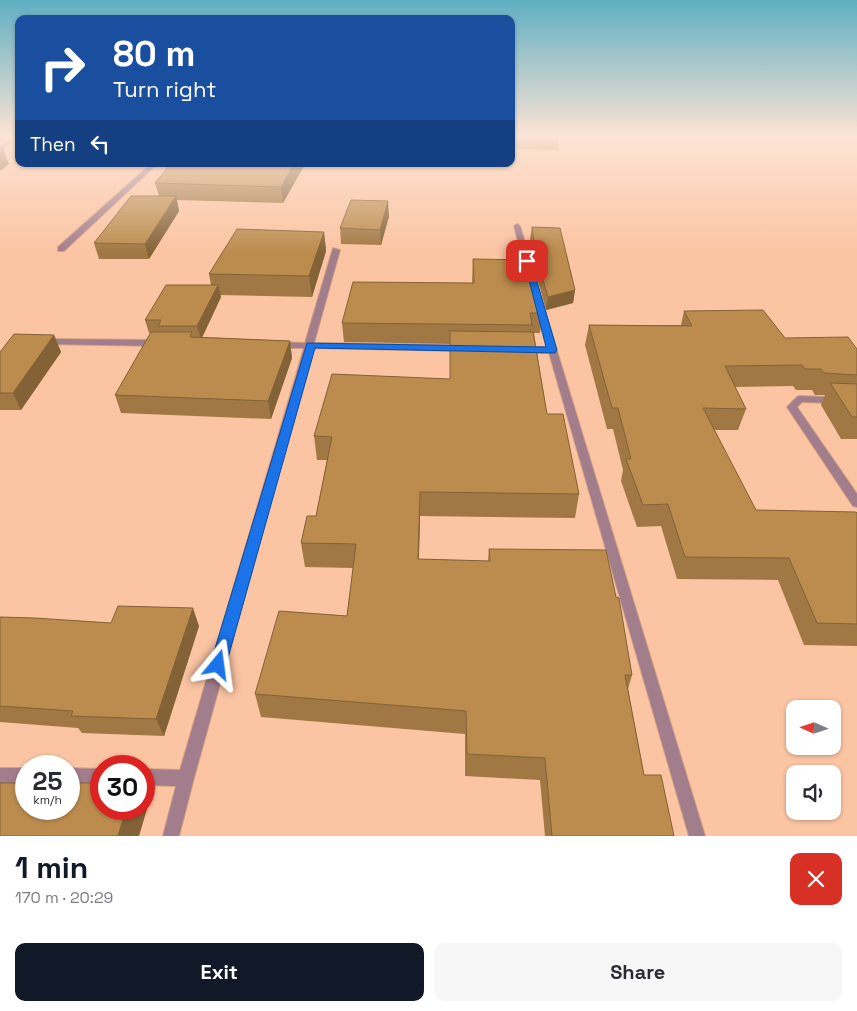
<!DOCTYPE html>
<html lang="en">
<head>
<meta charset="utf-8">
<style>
	:root { --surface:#fff; --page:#f7f7f7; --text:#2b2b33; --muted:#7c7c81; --accent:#111827 }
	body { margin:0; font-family:"Space Grotesk",sans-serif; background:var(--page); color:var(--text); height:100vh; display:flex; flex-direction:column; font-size:19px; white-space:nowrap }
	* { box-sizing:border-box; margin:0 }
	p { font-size:16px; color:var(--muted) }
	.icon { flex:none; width:28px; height:28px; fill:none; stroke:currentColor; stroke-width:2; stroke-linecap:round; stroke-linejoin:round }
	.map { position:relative; height:836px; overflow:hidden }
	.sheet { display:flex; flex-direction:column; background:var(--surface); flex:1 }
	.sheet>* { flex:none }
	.hud { position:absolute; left:15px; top:15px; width:500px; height:152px; border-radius:10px; box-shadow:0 1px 4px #0004; background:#1a4fa0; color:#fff; overflow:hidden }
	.needle { width:32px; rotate:273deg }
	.tools { position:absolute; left:786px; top:700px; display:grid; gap:10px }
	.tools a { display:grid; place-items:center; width:55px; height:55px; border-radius:10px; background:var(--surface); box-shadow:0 1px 4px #0004; font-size:25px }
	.speed { position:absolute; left:15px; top:755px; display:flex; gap:10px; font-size:25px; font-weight:700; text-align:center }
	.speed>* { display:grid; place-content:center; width:65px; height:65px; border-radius:50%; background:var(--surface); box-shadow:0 1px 4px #0004; line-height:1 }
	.speed small { font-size:12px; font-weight:400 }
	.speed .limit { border:8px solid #d22; background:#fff; color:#111 }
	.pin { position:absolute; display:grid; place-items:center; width:42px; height:42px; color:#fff; margin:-21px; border-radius:10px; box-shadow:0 2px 8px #0006 }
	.me { position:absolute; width:55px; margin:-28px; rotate:16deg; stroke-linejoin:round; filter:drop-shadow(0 0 4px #0008) }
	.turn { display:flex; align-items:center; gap:18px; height:105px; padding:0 15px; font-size:22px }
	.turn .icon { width:65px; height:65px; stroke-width:2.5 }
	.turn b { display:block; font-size:35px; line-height:42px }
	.then { display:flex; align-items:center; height:48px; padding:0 15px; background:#0003; gap:10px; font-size:19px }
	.round { display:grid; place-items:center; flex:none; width:52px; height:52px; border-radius:10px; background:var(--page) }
	.headline { display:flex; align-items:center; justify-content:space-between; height:85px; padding:0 15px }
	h1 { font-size:30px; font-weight:700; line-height:38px; color:var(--accent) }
	.primary-button { display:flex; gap:10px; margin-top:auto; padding:10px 15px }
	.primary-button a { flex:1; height:58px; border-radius:10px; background:var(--accent); color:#fff; font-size:20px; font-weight:700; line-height:58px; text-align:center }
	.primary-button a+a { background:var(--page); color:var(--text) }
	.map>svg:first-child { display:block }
</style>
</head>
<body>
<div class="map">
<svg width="857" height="836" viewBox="0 0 857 836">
	<rect width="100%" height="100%" fill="#fbc4a2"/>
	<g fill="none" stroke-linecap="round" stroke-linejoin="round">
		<defs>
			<g id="street">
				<path d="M 13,136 L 19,137 L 0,151 L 0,146 Z"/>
				<path d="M 151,164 L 157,164 L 64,251 L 58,251 L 58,247 Z"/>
				<path d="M 517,224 L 520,226 L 534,272 L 533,274 L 527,274 L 526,272 L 514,226 Z"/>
				<path d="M 333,248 L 340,250 L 314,343 L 463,345 L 467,348 L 463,351 L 313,348 L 194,778 L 179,836 L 163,836 L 176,786 L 144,785 L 144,769 L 180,770 L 304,348 L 278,348 L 274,345 L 278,342 L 305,343 Z"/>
				<path d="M 536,303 L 539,303 L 543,305 L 705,836 L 689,836 L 549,353 L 523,353 L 519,350 L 523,347 L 547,347 L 535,305 Z"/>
				<path d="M 49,339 L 158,340 L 162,343 L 158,346 L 46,344 L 45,342 L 46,340 Z"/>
				<path d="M 800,396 L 857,398 L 857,404 L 802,402 L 797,407 L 857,494 L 857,507 L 853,506 L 787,407 L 797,397 Z"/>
				<rect x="0" y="768" width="26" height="16"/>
				<path d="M 69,768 L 101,769 L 101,785 L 69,784 Z"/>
			</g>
		</defs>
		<use href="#street" stroke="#d2a183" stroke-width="2"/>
		<use href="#street" fill="#a27d8c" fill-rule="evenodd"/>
	</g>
	<g fill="#a17843">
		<path d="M 517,136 L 559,136 L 558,150 L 518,149 Z"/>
		<path d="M 171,164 L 305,164 L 283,203 L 177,200 L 179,211 L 149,259 L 99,259 L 94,243 L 159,196 L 155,183 Z"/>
		<path d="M 389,216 L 381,245 L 341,244 L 340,228 Z"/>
		<path d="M 532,227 L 575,290 L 573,303 L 546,310 L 535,270 L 530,239 Z"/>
		<path d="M 324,232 L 326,251 L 312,297 L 220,295 L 221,297 L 202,337 L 290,341 L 292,358 L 271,419 L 121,413 L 115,395 L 151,333 L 149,333 L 145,320 L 211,285 L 209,274 Z"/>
		<path d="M 473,259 L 543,313 L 540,333 L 534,333 L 547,414 L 579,494 L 575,518 L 420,516 L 419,559 L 488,561 L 489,549 L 632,675 L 628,689 L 644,775 L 674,836 L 545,836 L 540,780 L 465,776 L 465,734 L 261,717 L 255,694 L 347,616 L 353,568 L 305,567 L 301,543 L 316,516 L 327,460 L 317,460 L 314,436 L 450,379 L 450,344 L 344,342 L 342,323 L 472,283 Z"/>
		<path d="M 684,311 L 785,338 L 857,375 L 857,439 L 841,439 L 821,405 L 825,395 L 815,395 L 812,390 L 796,390 L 793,386 L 735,387 L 746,409 L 738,430 L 714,430 L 756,510 L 857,513 L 857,646 L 804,645 L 778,580 L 677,579 L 661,526 L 637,527 L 621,481 L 623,470 L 613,429 L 607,429 L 585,345 L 589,325 L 681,325 Z"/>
		<path d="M 54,335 L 61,352 L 21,410 L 0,410 L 0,352 Z"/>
		<path d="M 0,617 L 111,623 L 199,626 L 164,736 L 82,733 L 78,728 L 0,722 Z"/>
	</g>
	<g fill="#836237">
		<path d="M 0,136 L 9,136 L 0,143 Z"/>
		<path d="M 2,146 L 9,164 L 0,171 L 0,148 Z"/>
		<path d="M 294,164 L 305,164 L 283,203 L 281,187 Z"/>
		<path d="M 176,196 L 179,211 L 149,259 L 145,244 Z"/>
		<path d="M 388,201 L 389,216 L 381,245 L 380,230 Z"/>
		<path d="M 324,232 L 326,251 L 312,297 L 309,276 Z"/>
		<path d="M 218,285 L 221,297 L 201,340 L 197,326 Z"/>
		<path d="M 575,290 L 573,303 L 546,310 L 548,297 Z"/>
		<path d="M 54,335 L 61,352 L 21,410 L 13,393 Z"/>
		<path d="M 290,341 L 292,358 L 271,419 L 268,401 Z"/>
		<path d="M 420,492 L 420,516 L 418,583 L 418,559 Z"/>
		<path d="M 193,608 L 199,626 L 164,736 L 156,719 Z"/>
		<path d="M 144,800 L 148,806 L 139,836 L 118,836 L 126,809 L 144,809 Z"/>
	</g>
	<g fill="#bb8c4e" stroke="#836237">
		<path d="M 171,164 L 294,164 L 281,187 L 155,183 Z"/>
		<path d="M 131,196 L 176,196 L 145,244 L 94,243 Z"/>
		<path d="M 351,200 L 388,201 L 380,230 L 340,228 Z"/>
		<path d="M 532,227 L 560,228 L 575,290 L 548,297 L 536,257 Z"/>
		<path d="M 237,229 L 324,232 L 309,276 L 209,274 Z"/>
		<path d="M 473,259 L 528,260 L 543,313 L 530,313 L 532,325 L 342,323 L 353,282 L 474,283 Z"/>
		<path d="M 166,285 L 218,285 L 197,326 L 158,326 L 161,320 L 145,320 Z"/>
		<path d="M 763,310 L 785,338 L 848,337 L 857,349 L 857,375 L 824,373 L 821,369 L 805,369 L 802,365 L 725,366 L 746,409 L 703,408 L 756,510 L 856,512 L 857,513 L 857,624 L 817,623 L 789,558 L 685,557 L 668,504 L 643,505 L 626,459 L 631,459 L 618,408 L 612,408 L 589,325 L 692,326 L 684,311 Z"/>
		<path d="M 450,331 L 533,332 L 547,414 L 563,414 L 579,494 L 420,492 L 418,559 L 490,561 L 489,549 L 606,550 L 616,597 L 619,598 L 632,675 L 625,675 L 644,775 L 661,775 L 674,836 L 552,836 L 545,758 L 467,754 L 466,711 L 255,694 L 279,611 L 347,616 L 356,544 L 301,543 L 307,516 L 316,516 L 332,437 L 314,436 L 332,374 L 450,379 Z"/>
		<path d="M 151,332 L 192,332 L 190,337 L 290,341 L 268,401 L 115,395 Z"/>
		<path d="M 14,334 L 54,335 L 13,393 L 0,393 L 0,352 Z"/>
		<path d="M 830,383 L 857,384 L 857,417 L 852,417 Z"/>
		<path d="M 118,606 L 193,608 L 156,719 L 71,716 L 73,711 L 0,706 L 0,617 L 35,618 L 111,623 Z"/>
		<path d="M 0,783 L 26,783 L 26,809 L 69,809 L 69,783 L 101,783 L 101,809 L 126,809 L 118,836 L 0,836 Z"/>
	</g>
	<linearGradient id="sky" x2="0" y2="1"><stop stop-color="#5fafc3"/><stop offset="0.54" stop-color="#fde4d5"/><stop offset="1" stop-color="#fde4d5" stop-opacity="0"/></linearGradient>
	<rect width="857" height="253" fill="url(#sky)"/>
	<path fill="#1a73e8" stroke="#114b97" d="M 524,260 L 531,261 L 557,350 L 555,353 L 315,348 L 226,665 L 224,670 L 218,672 L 212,670 L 210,665 L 307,343 L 546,347 Z"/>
</svg>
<div class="tools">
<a><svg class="needle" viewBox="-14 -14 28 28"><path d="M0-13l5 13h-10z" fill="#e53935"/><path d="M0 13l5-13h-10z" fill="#7c7c81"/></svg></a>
<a><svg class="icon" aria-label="sound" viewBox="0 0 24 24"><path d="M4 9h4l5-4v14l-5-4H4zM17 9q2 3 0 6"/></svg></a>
</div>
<div class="speed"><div>25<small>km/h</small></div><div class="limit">30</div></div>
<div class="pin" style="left:527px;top:261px;background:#d93025"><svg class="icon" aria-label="arrive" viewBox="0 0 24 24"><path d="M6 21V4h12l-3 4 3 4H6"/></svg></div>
<svg class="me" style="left:218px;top:665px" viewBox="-20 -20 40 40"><path d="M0-17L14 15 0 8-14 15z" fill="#1a73e8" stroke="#fff" stroke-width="4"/></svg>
<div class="hud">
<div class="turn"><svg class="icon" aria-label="right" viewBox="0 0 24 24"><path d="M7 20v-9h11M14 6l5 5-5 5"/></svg><div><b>80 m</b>Turn right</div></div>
<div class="then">Then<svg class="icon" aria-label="left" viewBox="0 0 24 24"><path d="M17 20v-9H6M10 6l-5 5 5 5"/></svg></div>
</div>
</div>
<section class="sheet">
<div class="headline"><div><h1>1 min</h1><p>170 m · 20:29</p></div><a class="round" style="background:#d93025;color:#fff"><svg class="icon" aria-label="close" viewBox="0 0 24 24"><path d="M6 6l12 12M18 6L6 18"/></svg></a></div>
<div class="primary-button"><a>Exit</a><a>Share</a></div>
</section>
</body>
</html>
